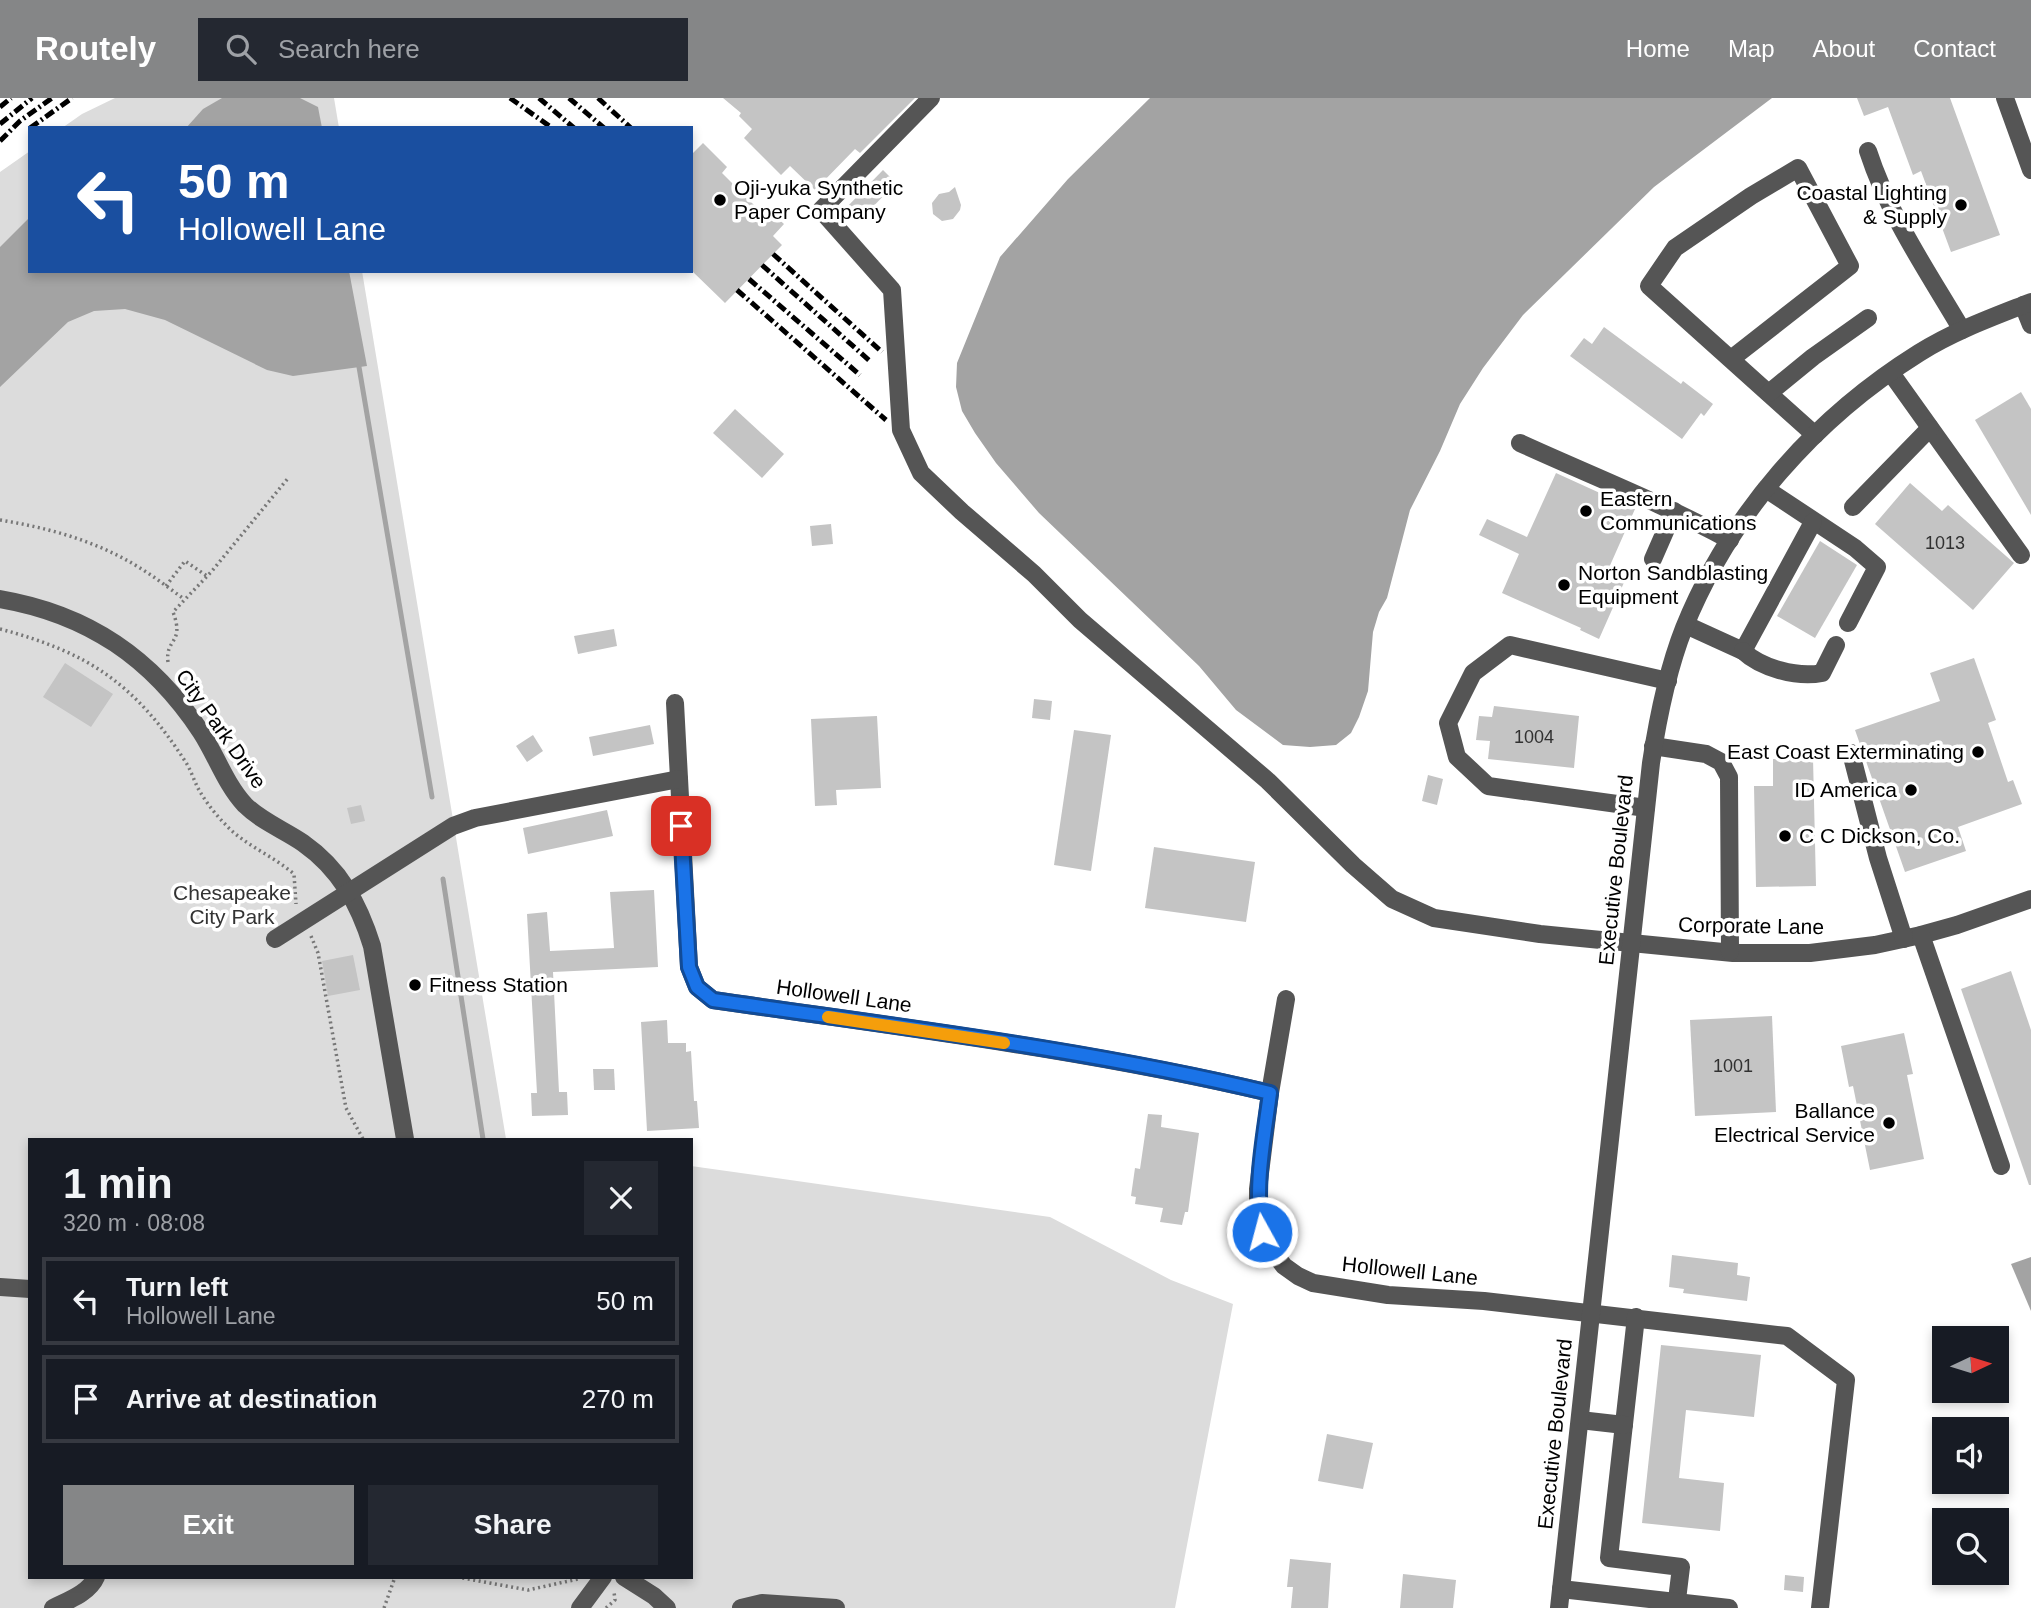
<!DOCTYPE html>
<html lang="en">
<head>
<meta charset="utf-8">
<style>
	:root { --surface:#171b24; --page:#242831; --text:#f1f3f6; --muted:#9ea1a6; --line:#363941; --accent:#858687 }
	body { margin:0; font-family:Arial,sans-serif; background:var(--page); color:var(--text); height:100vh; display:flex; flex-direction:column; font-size:26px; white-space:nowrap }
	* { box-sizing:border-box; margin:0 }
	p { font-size:23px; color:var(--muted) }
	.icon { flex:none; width:38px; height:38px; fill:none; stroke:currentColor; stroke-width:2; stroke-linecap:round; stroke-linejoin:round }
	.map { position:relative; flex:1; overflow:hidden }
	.details { position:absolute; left:28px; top:1040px; width:665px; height:441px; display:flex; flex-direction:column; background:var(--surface); border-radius:0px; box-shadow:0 4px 10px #0003 }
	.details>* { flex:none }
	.top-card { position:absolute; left:28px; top:28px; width:665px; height:147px; border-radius:0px; box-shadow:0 4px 10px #0003; background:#1a4fa0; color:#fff; overflow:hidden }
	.needle { width:46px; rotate:86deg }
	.tools { position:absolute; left:1932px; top:1228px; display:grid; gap:14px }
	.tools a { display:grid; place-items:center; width:77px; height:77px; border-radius:0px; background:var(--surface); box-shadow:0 4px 10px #0003; font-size:35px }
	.pin { position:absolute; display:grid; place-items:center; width:60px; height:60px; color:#fff; margin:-30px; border-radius:14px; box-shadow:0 4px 10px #0006 }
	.me { position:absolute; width:77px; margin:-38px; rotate:353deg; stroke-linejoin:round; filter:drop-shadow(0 0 5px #0008) }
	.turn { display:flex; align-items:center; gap:24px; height:147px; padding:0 35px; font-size:32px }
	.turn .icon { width:91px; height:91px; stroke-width:2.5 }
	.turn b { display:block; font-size:49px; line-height:60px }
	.round { display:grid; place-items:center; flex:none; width:74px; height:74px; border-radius:0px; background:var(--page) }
	.overview { display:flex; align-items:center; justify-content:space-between; height:119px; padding:0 35px }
	h1 { font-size:42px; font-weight:700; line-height:52px }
	.action { display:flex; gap:14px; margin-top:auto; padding:14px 35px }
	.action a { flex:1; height:80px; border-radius:0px; background:var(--accent); color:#fff; font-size:28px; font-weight:700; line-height:80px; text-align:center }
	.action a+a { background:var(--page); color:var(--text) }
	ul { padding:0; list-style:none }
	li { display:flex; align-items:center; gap:21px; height:88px; margin:0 14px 10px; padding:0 21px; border:4px solid var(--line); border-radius:0px }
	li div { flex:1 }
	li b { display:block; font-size:26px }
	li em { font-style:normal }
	header { display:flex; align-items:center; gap:42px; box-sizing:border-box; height:98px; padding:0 35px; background:var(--accent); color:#fff }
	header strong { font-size:33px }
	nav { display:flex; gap:38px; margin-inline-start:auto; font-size:24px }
	.search { width:490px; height:63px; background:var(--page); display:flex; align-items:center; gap:18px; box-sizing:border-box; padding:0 24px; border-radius:0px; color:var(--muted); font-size:26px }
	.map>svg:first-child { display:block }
</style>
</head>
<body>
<header>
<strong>Routely</strong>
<div class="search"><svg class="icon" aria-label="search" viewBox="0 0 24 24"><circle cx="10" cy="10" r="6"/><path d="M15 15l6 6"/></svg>Search here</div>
<nav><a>Home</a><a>Map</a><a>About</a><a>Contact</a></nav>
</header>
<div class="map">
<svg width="2031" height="1510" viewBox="0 0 2031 1510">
	<rect width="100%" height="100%" fill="#fff"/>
	<g fill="#dcdcdc">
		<path d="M 115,0 L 334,0 L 339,30 L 62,30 L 82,16 Z"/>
		<path d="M 30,53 L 30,173 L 362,173 L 506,1041 L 30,1041 L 30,1479 L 691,1479 L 691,1068 L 1050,1119 L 1171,1182 L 1233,1206 L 1175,1510 L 0,1510 L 0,74 Z"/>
	</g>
	<g fill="#a3a3a3">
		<path d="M 222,0 L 300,0 L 318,9 L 322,30 L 186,30 L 203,11 Z"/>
		<path d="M 1150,0 L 1772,0 L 1654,89 L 1523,217 L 1483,270 L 1460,306 L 1440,353 L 1410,412 L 1387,500 L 1379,514 L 1373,534 L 1368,593 L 1359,619 L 1351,635 L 1336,647 L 1310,649 L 1283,647 L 1236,612 L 1199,568 L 1039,415 L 996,365 L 975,335 L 962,313 L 956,289 L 957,265 L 1000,159 L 1068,81 Z"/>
		<path d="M 30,119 L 30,173 L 349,173 L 367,268 L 293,278 L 267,272 L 165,222 L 125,211 L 94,213 L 68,224 L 0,289 L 0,149 Z"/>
		<path d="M 2031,1159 L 2031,1213 L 2011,1166 Z"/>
	</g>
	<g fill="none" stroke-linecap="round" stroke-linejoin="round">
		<g stroke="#a3a3a3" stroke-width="5">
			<path d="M 359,269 L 432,699"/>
			<path d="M 443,781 L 483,1041"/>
		</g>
	</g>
	<g fill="#c4c4c4">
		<path d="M 723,0 L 915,0 L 860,55 L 855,51 L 815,92 L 790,68 L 781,77 L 744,40 L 752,31 L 739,18 L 741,15 Z"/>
		<path d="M 1857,0 L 1950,0 L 2000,137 L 1951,154 L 1921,73 L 1913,77 L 1888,9 L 1864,18 Z"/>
		<path d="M 703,45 L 727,69 L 722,75 L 765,118 L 770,113 L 784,126 L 773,138 L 782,147 L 725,205 L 691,172 L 691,57 Z"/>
		<path d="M 883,72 L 896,85 L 858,124 L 845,111 Z"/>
		<path d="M 955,89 L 961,107 L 960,112 L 953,121 L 942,123 L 933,116 L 932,105 L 939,96 L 949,94 Z"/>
		<path d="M 1604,229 L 1681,286 L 1683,283 L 1713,306 L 1704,318 L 1701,315 L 1682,341 L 1570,258 L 1584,240 L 1592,246 Z"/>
		<path d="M 2021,294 L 2031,311 L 2031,417 L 1975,322 Z"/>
		<path d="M 735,311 L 784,356 L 762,380 L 713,335 Z"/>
		<path d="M 1556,375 L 1635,411 L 1608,472 L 1626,480 L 1599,541 L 1580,532 L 1581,530 L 1502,495 L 1519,456 L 1479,437 L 1487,421 L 1527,439 Z"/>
		<path d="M 1910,385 L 1942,413 L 1948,407 L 2014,465 L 1973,512 L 1875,426 Z"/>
		<path d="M 831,426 L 833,446 L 812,448 L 810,428 Z"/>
		<path d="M 1820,443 L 1857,467 L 1815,540 L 1777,518 Z"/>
		<path d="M 614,531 L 617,548 L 578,556 L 574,538 Z"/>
		<path d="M 1974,560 L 1996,622 L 1988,625 L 2008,684 L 2013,682 L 2022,706 L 1958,729 L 1966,753 L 1905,774 L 1855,632 L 1940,603 L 1930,575 Z"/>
		<path d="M 65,565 L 113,596 L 91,629 L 43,599 Z"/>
		<path d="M 1034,601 L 1052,603 L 1050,622 L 1032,620 Z"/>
		<path d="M 1494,608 L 1579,618 L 1574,670 L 1488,661 L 1490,643 L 1476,642 L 1479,618 L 1492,619 Z"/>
		<path d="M 877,618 L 881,690 L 836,692 L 837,707 L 815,708 L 811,621 Z"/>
		<path d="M 650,627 L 654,646 L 593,658 L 589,639 Z"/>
		<path d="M 1074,632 L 1111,637 L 1091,773 L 1054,767 Z"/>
		<path d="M 533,637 L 543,653 L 527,664 L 516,648 Z"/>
		<path d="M 1813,660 L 1816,788 L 1756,789 L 1754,688 L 1773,688 L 1773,661 Z"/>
		<path d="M 1428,677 L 1443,681 L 1437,707 L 1422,703 Z"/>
		<path d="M 361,707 L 365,723 L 351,726 L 347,710 Z"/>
		<path d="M 607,712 L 613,738 L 528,756 L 523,730 Z"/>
		<path d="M 1154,749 L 1255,764 L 1246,824 L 1145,810 Z"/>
		<path d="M 654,792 L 658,869 L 553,874 L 559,994 L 567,994 L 568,1017 L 532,1018 L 531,995 L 537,995 L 527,816 L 547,814 L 550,853 L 614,850 L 610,794 Z"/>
		<path d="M 353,857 L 360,892 L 328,898 L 322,863 Z"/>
		<path d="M 2011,873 L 2031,932 L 2031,1087 L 2029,1087 L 1961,891 Z"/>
		<path d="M 1772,918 L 1776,1014 L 1695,1018 L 1690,922 Z"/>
		<path d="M 667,922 L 668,945 L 686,945 L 686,954 L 691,953 L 694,1003 L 697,1003 L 699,1030 L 647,1033 L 641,924 Z"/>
		<path d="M 1904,935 L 1913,976 L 1907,977 L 1924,1061 L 1870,1072 L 1853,988 L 1849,989 L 1841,948 Z"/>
		<path d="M 593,971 L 614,971 L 615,992 L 594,992 Z"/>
		<path d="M 1148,1016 L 1162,1017 L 1161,1029 L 1199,1035 L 1188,1114 L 1185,1114 L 1182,1127 L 1160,1124 L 1163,1110 L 1135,1106 L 1136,1099 L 1131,1098 L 1135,1070 L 1140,1071 Z"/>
		<path d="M 1672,1157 L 1738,1165 L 1737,1177 L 1750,1179 L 1747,1203 L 1683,1195 L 1684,1191 L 1669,1189 Z"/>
		<path d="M 1661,1247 L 1761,1257 L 1754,1319 L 1686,1312 L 1679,1380 L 1724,1385 L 1720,1433 L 1642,1425 Z"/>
		<path d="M 1327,1336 L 1373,1345 L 1363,1391 L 1318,1383 Z"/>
		<path d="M 1290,1461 L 1331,1465 L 1328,1510 L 1291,1510 L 1293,1489 L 1287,1489 Z"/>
		<path d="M 1403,1476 L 1456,1482 L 1453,1510 L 1400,1510 Z"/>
		<path d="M 1785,1477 L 1804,1479 L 1803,1494 L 1784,1492 Z"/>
	</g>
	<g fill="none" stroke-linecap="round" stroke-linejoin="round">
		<g stroke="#777" stroke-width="3.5" stroke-dasharray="2 3.5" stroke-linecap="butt">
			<path d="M 0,422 C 49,430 97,443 140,470 C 155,479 170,491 184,501"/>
			<path d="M 166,488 L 185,463 L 207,478"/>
			<path d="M 0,531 C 88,554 135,586 185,663 C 191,672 194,683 199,692 C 206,704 215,716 225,726 C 244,747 272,757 294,776 L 296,806"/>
			<path d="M 168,564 C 165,540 185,546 173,514 L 212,473 L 289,379"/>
			<path d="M 311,838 L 318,855 L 346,1010 L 363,1041"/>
			<path d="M 457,1479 L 528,1492 L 578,1481"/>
			<path d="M 384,1510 L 395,1479"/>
			<path d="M 606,1510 L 615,1502 L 614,1494"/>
		</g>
		<g stroke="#555" stroke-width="18">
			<path d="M 931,0 L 821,112 L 892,192 L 901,332 L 921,375 L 962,414 L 1034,476 L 1080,522 L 1268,683 L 1353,767 L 1392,801 L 1434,820 L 1540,836 L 1733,855 L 1810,855 L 1875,847 L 1921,837 L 1957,827 L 2031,801"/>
			<path d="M 2005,0 L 2031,72"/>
			<path d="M 1868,53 C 1889,118 1928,174 1962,232"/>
			<path d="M 2023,207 L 2031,227"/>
			<path d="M 1731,261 L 1850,168 L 1798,70 L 1751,98 L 1675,150 L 1649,188 L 1815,337"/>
			<path d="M 1891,275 L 2021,457"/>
			<path d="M 1769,295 L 1813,259 L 1868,220"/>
			<path d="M 1520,345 C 1590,377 1662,405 1730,442"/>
			<path d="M 1766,391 L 1855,450 L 1877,469 L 1848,525"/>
			<path d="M 1853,409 L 1930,330"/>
			<path d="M 1653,461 L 1674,413"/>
			<path d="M 0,501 C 88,516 152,560 201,634 C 216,657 226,687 245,707 C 261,723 284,732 303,745 C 340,771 359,806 372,848 L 405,1041"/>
			<path d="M 1686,527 L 1743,553 L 1813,424"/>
			<path d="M 1743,553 C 1761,570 1797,580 1822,575 L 1836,547"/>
			<path d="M 675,605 L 689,869 L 697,889 L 713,902 C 899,929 1087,952 1270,995"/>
			<path d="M 1653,648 L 1706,656 L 1721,664 L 1729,679 L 1730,854"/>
			<path d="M 1851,655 L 1878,760 L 1904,841"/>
			<path d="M 1646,710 L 1488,688 L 1457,659 L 1448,625 L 1473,575 L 1510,547 L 1668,583"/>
			<path d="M 1921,837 L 2001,1068"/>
			<path d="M 275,841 L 453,728 L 475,720 L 679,681"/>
			<path d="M 1286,901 L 1270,995 L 1258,1091 L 1258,1110 L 1262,1134 L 1274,1155 L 1284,1168 L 1298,1178 L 1313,1185 L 1388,1197 L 1484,1203 L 1787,1238 L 1846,1282 L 1820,1510"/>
			<path d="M 0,1189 L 30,1191"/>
			<path d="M 1636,1219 L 1609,1460 L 1681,1469 L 1676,1510"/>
			<path d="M 1580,1322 L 1624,1327"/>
			<path d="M 624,1479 L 654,1498 L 667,1510"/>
			<path d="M 1561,1491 L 1729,1510"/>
			<path d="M 53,1510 C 69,1502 89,1495 96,1479"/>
			<path d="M 580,1510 L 603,1479"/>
			<path d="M 741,1510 L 762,1505 L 836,1510"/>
			<path d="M 1559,1510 L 1651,665 C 1658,619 1667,573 1684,530 C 1730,416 1815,320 1919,255 C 1954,233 1993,219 2031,204"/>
		</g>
		<g stroke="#000" stroke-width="5" stroke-dasharray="10 3.5 2 3.5" stroke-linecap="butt">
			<path d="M 510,0 L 552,30"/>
			<path d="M 539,0 L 574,30"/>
			<path d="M 569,0 L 604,30"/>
			<path d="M 598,0 L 631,30"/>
			<path d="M 0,9 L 11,0"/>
			<path d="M 0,26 L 32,0"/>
			<path d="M 30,30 L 72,0"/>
			<path d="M 0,43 L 20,23 L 52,0"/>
			<path d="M 773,156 L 882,254"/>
			<path d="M 762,167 L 871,264"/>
			<path d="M 749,181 L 860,277"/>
			<path d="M 737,192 L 886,322"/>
		</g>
	</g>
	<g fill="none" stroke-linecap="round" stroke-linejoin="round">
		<defs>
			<path id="route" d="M 681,728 L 689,869 L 697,889 L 713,902 C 899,929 1087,951 1270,995 C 1264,1041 1254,1088 1262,1134"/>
		</defs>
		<use href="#route" stroke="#114b97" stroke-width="18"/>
		<use href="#route" stroke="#1a73e8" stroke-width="12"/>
		<path stroke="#f59e0b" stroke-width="12" d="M 828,919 L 1004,945"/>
	</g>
	<g fill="#000" stroke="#fff" stroke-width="2.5">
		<circle cx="720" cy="102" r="7"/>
		<circle cx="1961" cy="107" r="7"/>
		<circle cx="1586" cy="413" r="7"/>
		<circle cx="1564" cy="487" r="7"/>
		<circle cx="1978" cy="654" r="7"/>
		<circle cx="1911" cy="692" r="7"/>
		<circle cx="1785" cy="738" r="7"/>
		<circle cx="415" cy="887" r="7"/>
		<circle cx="1889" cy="1025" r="7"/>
	</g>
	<g text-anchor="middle" stroke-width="7" stroke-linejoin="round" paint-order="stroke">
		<g font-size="18" fill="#313131">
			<text x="1945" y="451">1013</text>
			<text x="1534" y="645">1004</text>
			<text x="1733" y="974">1001</text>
		</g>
		<g font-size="21" fill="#000" stroke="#fff" text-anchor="start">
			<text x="734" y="97">Oji-yuka Synthetic<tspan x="734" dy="24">Paper Company</tspan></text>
			<text x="1947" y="102" text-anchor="end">Coastal Lighting<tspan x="1947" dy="24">&amp; Supply</tspan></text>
			<text x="1600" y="408">Eastern<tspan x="1600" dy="24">Communications</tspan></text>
			<text x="1578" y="482">Norton Sandblasting<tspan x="1578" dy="24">Equipment</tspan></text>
			<text x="1964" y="661" text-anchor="end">East Coast Exterminating</text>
			<text x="1897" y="699" text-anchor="end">ID America</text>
			<text x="1799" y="745">C C Dickson, Co.</text>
			<text x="429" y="894">Fitness Station</text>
			<text x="1875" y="1020" text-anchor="end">Ballance<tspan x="1875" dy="24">Electrical Service</tspan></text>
		</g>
		<g font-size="21" fill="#000" stroke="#fff">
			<text transform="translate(221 631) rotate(55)" y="7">City Park Drive</text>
			<text transform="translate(1616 772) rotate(-84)" y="7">Executive Boulevard</text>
			<text transform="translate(1751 828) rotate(1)" y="7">Corporate Lane</text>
			<text transform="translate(844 898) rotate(8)" y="7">Hollowell Lane</text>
			<text transform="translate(1410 1173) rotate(6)" y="7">Hollowell Lane</text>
			<text transform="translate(1555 1336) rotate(-84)" y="7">Executive Boulevard</text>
		</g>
		<g font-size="21" fill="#333" stroke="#fff">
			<text x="232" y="802">Chesapeake<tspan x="232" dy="24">City Park</tspan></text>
		</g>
	</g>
</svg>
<div class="tools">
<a><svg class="needle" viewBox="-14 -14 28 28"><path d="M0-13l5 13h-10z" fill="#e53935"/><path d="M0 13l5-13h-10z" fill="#9ea1a6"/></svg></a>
<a><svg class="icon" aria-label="sound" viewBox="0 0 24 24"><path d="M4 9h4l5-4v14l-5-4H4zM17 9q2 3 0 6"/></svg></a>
<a><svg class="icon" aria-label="search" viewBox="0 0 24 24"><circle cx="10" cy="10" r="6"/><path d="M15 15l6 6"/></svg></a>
</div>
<div class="pin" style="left:681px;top:728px;background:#d93025"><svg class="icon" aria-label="arrive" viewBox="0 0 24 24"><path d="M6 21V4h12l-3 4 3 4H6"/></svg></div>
<svg class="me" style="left:1262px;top:1134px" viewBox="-20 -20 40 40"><circle r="17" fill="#1a73e8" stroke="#fff" stroke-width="3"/><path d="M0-11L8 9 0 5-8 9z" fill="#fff"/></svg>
<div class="top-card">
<div class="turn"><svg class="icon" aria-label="left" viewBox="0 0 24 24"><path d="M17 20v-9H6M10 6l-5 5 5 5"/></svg><div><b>50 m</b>Hollowell Lane</div></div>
</div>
<section class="details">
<div class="overview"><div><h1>1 min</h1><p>320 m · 08:08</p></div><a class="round"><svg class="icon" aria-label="close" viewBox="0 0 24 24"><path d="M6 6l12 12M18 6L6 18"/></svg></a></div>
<ul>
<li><svg class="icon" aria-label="left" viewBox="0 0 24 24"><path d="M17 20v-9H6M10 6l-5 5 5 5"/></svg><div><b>Turn left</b><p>Hollowell Lane</p></div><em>50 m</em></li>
<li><svg class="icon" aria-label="arrive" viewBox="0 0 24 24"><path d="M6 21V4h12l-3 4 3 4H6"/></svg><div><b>Arrive at destination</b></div><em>270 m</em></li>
</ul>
<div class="action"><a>Exit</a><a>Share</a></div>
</section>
</div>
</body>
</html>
